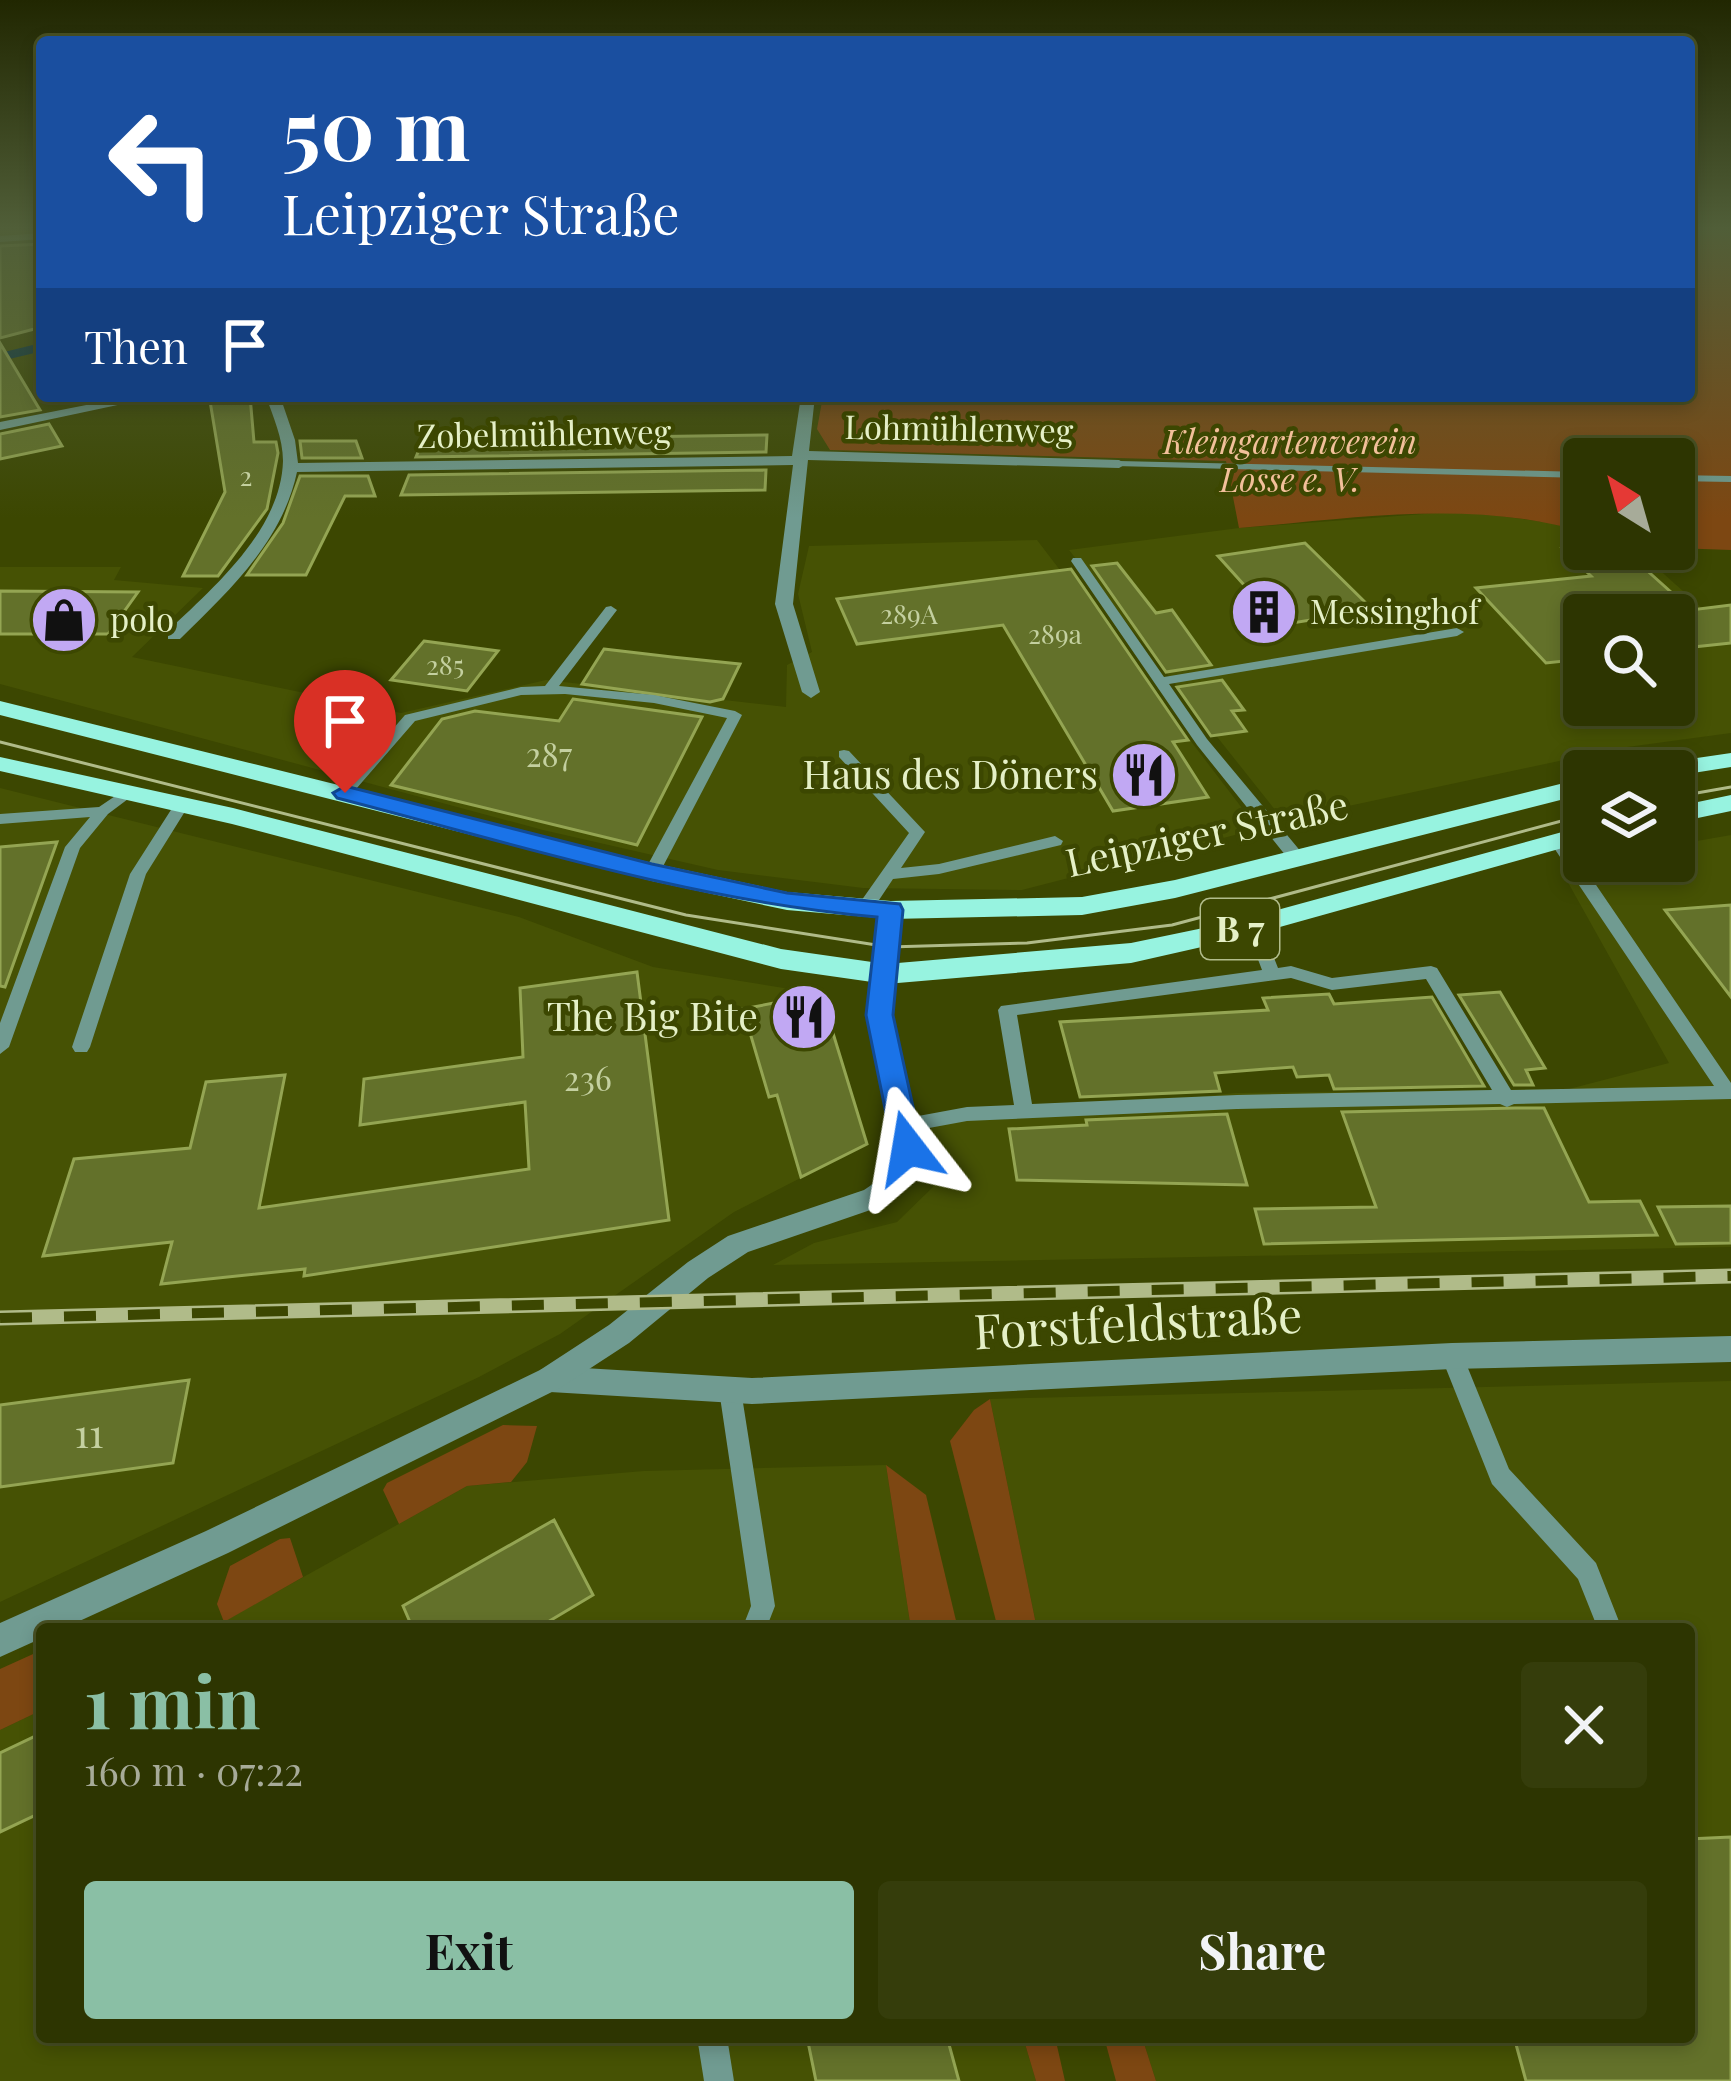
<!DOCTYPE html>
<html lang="en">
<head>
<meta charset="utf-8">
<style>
	:root { --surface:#2d3501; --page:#353d0b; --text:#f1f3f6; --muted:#a7ab99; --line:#485023; --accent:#8abfa5 }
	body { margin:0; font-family:"Playfair Display",serif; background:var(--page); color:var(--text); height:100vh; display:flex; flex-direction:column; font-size:45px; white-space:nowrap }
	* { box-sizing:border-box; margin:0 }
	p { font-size:39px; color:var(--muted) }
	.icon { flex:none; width:66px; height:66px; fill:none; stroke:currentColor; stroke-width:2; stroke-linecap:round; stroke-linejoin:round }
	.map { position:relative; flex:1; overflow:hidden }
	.details { position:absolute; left:36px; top:1623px; width:1659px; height:420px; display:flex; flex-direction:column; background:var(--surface); border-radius:12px; box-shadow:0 6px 18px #0003,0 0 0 3px var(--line) }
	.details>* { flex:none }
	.top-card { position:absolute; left:36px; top:36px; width:1659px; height:366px; border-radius:12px; box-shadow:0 6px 18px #0003,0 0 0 3px var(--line); background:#1a4fa0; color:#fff; overflow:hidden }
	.needle { width:78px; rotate:323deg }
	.tools { position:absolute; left:1563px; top:438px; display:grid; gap:24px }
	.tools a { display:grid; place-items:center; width:132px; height:132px; border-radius:12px; background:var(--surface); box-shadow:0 6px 18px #0003,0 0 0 3px var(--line); font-size:60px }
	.pin { position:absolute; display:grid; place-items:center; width:102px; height:102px; color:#fff; margin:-123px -51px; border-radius:50% 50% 50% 0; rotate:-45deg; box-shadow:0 0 12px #0007 }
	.pin .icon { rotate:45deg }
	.me { position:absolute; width:132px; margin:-66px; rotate:346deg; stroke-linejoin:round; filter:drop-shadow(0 0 9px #0008) }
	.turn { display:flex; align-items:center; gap:42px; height:252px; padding:0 48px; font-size:54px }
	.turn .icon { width:156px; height:156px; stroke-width:2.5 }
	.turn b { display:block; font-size:84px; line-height:102px }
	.then { display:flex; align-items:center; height:114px; padding:0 48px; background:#0003; gap:24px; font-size:45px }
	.round { display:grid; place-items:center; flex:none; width:126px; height:126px; border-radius:12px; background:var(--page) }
	.headline { display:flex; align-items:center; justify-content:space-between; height:204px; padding:0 48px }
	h1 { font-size:72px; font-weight:700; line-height:90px; color:var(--accent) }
	.action { display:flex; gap:24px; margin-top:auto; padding:24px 48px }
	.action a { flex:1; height:138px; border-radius:12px; background:var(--accent); color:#111; font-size:48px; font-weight:700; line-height:138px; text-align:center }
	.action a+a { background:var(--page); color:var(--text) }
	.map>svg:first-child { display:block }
</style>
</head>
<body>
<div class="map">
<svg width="1731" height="2081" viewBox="0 0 1731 2081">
	<rect width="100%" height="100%" fill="#3c4701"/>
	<g fill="#465204" fill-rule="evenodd">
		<path d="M 1463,511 L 1551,523 L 1584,532 L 1584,549 L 1636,549 L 1731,634 L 1731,733 L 1620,748 L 1283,820 L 1069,550 L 1239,528 ZM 1584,615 L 1674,615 L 1674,705 L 1584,705 Z"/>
		<path d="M 1037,540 L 1258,829 L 1022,890 L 863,888 L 718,870 L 543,830 L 0,684 L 0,567 L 121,567 L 114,580 L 203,588 L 132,657 L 401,713 L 546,680 L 786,707 L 787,665 L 812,652 L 798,594 L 809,546 Z"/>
		<path d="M 0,788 L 519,917 L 653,967 L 821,994 L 867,1144 L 734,1212 L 560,1334 L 479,1377 L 0,1602 Z"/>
		<path d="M 1731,835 L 1731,1247 L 773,1265 L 814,1243 L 897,1222 L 933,1187 L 931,1124 L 1235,1093 L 1569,1089 L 1669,1063 L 1561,870 L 1603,861 L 1674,861 L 1674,845 Z"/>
		<path d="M 1731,1381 L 1731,2081 L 1156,2081 L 1142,2037 L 1689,2037 L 1689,1629 L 1037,1629 L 990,1399 Z"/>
		<path d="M 886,1465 L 911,1629 L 210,1629 L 467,1486 L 644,1471 Z"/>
		<path d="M 42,1710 L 42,2037 L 1023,2037 L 1036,2081 L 0,2081 L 0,1730 Z"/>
	</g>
	<g fill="#7d4712">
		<path d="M 1689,227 L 1731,227 L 1731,550 L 1674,548 L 1674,459 L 1584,459 L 1584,532 C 1471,499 1355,518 1239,528 L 1226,461 L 830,450 L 817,429 L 823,396 L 1689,396 Z"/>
		<path d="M 990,1399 L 1037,1629 L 998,1629 L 950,1441 L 974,1410 Z"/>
		<path d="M 503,1425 L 537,1426 L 527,1462 L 511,1482 L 467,1486 L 399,1524 L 383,1490 L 387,1483 Z"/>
		<path d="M 886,1465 L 926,1495 L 958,1629 L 911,1629 Z"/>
		<path d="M 290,1538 L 303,1577 L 224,1622 L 217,1604 L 230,1566 L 280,1539 Z"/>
		<path d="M 42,1650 L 42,1710 L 0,1730 L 0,1669 Z"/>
		<path d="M 1023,2037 L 1055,2037 L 1065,2081 L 1036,2081 Z"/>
		<path d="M 1104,2037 L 1142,2037 L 1156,2081 L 1116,2081 Z"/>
	</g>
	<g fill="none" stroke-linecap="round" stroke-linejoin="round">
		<path stroke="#002e46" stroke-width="8" d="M 0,357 L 42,347"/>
	</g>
	<g fill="#63712a" stroke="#94a553" stroke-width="3">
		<path d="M 42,244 L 42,327 L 0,338 L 0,246 Z"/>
		<path d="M 0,343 L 40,410 L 0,417 Z"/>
		<path d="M 250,396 L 254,442 L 276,442 L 278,453 L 267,509 L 218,576 L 183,576 L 225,492 L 210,401 Z"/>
		<path d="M 49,424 L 62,446 L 0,459 L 0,434 Z"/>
		<path d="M 767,435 L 766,452 L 416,457 L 423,440 Z"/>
		<path d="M 300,441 L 356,441 L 362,458 L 302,458 Z"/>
		<path d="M 766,470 L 765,490 L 401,495 L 409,475 Z"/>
		<path d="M 300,476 L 368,476 L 375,496 L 345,496 L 306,575 L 247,575 L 283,523 Z"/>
		<path d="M 1305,543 L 1373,610 L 1280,625 L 1218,556 Z"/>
		<path d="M 1563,549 L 1623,549 L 1691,610 L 1731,605 L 1731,643 L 1674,649 L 1674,615 L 1584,615 L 1584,659 L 1546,663 L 1476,588 L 1591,576 Z"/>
		<path d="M 1117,563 L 1156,613 L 1172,610 L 1211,665 L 1166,672 L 1092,566 Z"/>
		<path d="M 1071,569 L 1188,740 L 1173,742 L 1208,797 L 1113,811 L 1003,625 L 857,644 L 837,599 Z"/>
		<path d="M 0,591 L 138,592 L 108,634 L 0,634 Z"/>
		<path d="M 424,641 L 498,651 L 467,691 L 391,680 Z"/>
		<path d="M 604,649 L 672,657 L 740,664 L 723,699 L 710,702 L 582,684 Z"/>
		<path d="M 1222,680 L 1244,710 L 1232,711 L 1246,731 L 1211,736 L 1177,687 Z"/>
		<path d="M 573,699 L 702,717 L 637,845 L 391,785 L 442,719 L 475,711 L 559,721 Z"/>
		<path d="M 57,842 L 5,987 L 0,986 L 0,847 Z"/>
		<path d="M 1731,905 L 1731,997 L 1665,910 Z"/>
		<path d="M 637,972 L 669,1220 L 304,1276 L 305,1269 L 161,1284 L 172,1242 L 43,1256 L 74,1159 L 190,1148 L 206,1082 L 285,1075 L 259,1208 L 529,1169 L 525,1102 L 360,1125 L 364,1079 L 523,1057 L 520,988 Z"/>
		<path d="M 1500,992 L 1545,1068 L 1526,1070 L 1533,1085 L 1514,1085 L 1459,995 Z"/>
		<path d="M 821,994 L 867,1144 L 801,1177 L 777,1095 L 769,1097 L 743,1009 Z"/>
		<path d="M 1329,994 L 1334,1004 L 1432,997 L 1484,1086 L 1334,1089 L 1329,1075 L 1297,1077 L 1293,1067 L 1215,1073 L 1220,1091 L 1080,1097 L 1060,1022 L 1268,1010 L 1263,998 Z"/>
		<path d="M 1515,1108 L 1544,1108 L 1589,1202 L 1640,1201 L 1657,1235 L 1264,1244 L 1255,1209 L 1376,1207 L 1342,1112 Z"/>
		<path d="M 1227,1114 L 1247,1185 L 1017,1180 L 1009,1129 L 1087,1125 L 1086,1120 Z"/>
		<path d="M 1731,1206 L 1731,1243 L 1676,1244 L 1658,1207 Z"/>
		<path d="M 189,1380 L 173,1463 L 0,1487 L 0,1405 Z"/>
		<path d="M 554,1520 L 593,1595 L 536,1629 L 413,1629 L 403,1606 Z"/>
		<path d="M 42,1733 L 42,1812 L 0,1832 L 0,1753 Z"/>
		<path d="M 1731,1837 L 1731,2081 L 1526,2081 L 1514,2037 L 1689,2037 L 1689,1839 Z"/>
		<path d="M 807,2037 L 947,2037 L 959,2081 L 816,2081 Z"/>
	</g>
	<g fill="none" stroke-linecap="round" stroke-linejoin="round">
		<g fill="#709b91" fill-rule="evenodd">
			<path d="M 1119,461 L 1584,472 L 1584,478 L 1115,466 L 1113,464 Z"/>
			<path d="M 1674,475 L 1731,476 L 1731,482 L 1674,481 Z"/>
			<path d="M 1073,558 L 1081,558 L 1164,677 L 1457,628 L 1464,632 L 1457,636 L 1169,684 L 1207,739 L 1302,853 L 1304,857 L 1302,861 L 1290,861 L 1197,745 L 1071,561 Z"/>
			<path d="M 611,606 L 617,610 L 559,686 L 654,695 L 735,711 L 742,715 L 658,876 L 652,877 L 644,872 L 727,718 L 654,703 L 565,694 L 521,695 L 415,721 L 350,796 L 340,796 L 340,790 L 405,715 L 521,687 L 545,686 L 606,607 Z"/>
			<path d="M 844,750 L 849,751 L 925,832 L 901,868 L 939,864 L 1055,836 L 1063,841 L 1061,845 L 939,874 L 893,879 L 871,912 L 859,912 L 857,908 L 859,904 L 909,833 L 839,757 L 839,751 Z"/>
			<path d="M 127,788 L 132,790 L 132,796 L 108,814 L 80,848 L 9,1047 L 0,1054 L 0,1023 L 65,847 L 90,817 L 0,824 L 0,814 L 99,807 Z"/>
			<path d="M 181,800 L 189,805 L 146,874 L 90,1047 L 87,1052 L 75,1052 L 72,1047 L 130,874 L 176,802 Z"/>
			<path d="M 1556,834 L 1562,835 L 1731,1083 L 1731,1099 L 1514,1104 L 1507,1107 L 1500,1104 L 1237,1109 L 967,1121 L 902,1133 L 895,1131 L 892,1126 L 895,1121 L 902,1119 L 967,1107 L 1014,1105 L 998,1010 L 1001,1006 L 1262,970 L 1245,925 L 1253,919 L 1261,925 L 1278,968 L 1291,966 L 1332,978 L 1431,966 L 1437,968 L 1511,1090 L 1714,1086 L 1548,839 ZM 1291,978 L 1332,990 L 1426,979 L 1492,1090 L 1237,1095 L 1032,1104 L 1017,1015 Z"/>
			<path d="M 1452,1346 L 1460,1349 L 1463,1356 L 1509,1469 L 1596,1563 L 1622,1629 L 1598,1629 L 1578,1579 L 1492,1484 L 1441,1356 L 1444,1349 Z"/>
			<path d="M 730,1380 L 738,1383 L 741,1390 L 775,1606 L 766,1629 L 742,1629 L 751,1606 L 719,1390 L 722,1383 Z"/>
			<path d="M 697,2037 L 727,2037 L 734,2081 L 704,2081 Z"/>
		</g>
		<g fill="#709b91" fill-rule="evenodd">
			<path d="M 42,233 L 42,239 L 0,242 L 0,236 Z"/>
			<path d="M 132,396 L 160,396 L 0,430 L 0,422 Z"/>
			<path d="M 266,396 L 280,396 L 295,440 L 298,463 L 792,456 L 801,396 L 815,396 L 809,451 L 1119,460 L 1126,464 L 1119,468 L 808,460 L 793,604 L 820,692 L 811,698 L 802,692 L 775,604 L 793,465 L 297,472 C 282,542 229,591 180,639 L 168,639 L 168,631 C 214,587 281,530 283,461 C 283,438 273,417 266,396 Z"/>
			<path d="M 1731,1336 L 1731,1362 L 1452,1369 L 752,1404 L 550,1392 L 540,1388 L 535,1379 L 540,1370 L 550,1366 L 752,1378 L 1452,1343 Z"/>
		</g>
		<path fill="#709b91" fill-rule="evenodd" d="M 891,903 L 902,910 C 898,943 890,980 891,1014 C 894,1082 956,1155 882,1206 L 748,1252 L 708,1278 L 629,1343 L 560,1388 L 228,1553 L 62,1629 L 42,1629 L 42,1638 L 0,1657 L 0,1623 L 206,1531 L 540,1370 L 609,1325 L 688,1262 L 728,1236 L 864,1190 C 881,1179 890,1169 895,1148 L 867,1015 L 880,910 Z"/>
		<g fill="#97f3e0" fill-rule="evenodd">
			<path d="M 0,701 L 652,863 L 787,892 L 891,901 L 1082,897 L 1175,880 L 1584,778 L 1584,794 L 1175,898 L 1082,915 L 891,919 L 787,910 L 652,881 L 0,715 Z"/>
			<path d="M 1731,753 L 1731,767 L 1674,776 L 1674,771 L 1644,771 L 1656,764 Z"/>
			<path d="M 0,757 L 233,808 L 781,949 L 886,964 L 1131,943 L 1237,921 L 1584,826 L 1584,842 L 1237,939 L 1131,963 L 886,984 L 781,969 L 232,824 L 0,771 Z"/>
			<path d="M 1731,795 L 1731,811 L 1674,823 L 1674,807 Z"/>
		</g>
		<g stroke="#b0bb89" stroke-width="3">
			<path d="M 0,742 L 686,915 L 889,947 L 1027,943 L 1172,925 L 1584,815"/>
			<path d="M 1674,797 L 1731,787"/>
		</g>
		<defs>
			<path id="rail" d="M 0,1318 L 1731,1276"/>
		</defs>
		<use href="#rail" stroke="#b0bb89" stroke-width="15"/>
		<use href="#rail" stroke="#3c4701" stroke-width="10" stroke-dasharray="32" stroke-linecap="butt"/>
	</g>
	<linearGradient id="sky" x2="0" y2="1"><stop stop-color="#212701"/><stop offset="0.44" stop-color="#505e38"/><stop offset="1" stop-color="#505e38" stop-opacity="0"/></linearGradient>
	<rect width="1731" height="518" fill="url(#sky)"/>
	<path fill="#1a73e8" stroke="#114b97" stroke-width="3" d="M 345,786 L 652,864 L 787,893 L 900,904 L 903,910 L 893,1015 L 922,1148 L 918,1156 L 897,1156 L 893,1148 L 866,1015 L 877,917 C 693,901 515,844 337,798 L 333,793 Z"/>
	<defs>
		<symbol id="building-disc" viewBox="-11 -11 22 22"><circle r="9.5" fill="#c1a8f3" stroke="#3c4701"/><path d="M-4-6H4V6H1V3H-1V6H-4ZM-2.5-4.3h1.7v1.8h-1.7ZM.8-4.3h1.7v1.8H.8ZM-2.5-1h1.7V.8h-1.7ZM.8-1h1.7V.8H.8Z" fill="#111"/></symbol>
		<symbol id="shop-disc" viewBox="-11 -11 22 22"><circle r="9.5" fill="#c1a8f3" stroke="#3c4701"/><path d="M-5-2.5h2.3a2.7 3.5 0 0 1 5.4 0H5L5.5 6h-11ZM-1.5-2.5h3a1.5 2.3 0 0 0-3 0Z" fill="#111"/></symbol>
		<symbol id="restaurant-disc" viewBox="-11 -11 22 22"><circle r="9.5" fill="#c1a8f3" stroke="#3c4701"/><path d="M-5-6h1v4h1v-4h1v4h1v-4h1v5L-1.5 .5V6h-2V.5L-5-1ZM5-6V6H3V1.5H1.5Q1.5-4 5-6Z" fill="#111"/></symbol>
	</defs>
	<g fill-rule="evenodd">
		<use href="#building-disc" x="1226" y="574" width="76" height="76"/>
		<use href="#shop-disc" x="26" y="582" width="76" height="76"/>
		<use href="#restaurant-disc" x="1106" y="737" width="76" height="76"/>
		<use href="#restaurant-disc" x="766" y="979" width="76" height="76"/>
	</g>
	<g text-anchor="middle" stroke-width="9" stroke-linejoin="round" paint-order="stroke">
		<g font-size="27" fill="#c4d0a0">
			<text x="246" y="486">2</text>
			<text x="909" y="624">289A</text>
			<text x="1055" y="644">289a</text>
			<text x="445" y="675">285</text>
		</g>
		<g font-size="33" fill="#e5f0c7" stroke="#3c4701">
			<text transform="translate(959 429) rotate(1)" y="12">Lohmühlenweg</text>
			<text transform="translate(544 434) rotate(-1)" y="12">Zobelmühlenweg</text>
		</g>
		<g font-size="33" font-style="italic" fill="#f2c09a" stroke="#3c4701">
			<text x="1290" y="454">Kleingartenverein<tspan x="1290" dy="38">Losse e. V.</tspan></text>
		</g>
		<g font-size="33" fill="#e5f0c7" stroke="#3c4701" text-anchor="start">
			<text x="1310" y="624">Messinghof</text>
			<text x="110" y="632">polo</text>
		</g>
		<g font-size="33" fill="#c4d0a0">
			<text x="549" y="767">287</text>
			<text x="588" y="1091">236</text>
		</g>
		<rect fill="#3c4701" stroke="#b2bd8c" stroke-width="3" x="1201" y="899" width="78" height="60" rx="9"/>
		<g font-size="36" font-weight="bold" fill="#e5f0c7">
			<text x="1240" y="942">B 7</text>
		</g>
		<g font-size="39" fill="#e5f0c7" stroke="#3c4701" text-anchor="end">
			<text x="1098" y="789">Haus des Döners</text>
			<text x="758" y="1031">The Big Bite</text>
		</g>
		<g font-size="39" fill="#e5f0c7" stroke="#3c4701">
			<text transform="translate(1207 834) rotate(-12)" y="14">Leipziger Straße</text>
		</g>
		<g font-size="39" fill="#c4d0a0">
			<text x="89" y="1448">11</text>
		</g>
		<g font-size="48" fill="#e5f0c7" stroke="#3c4701">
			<text transform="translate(1138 1324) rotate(-3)" y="17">Forstfeldstraße</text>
		</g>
	</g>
</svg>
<div class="tools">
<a><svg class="needle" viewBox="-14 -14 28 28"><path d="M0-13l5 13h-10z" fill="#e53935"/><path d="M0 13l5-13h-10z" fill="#a7ab99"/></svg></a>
<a><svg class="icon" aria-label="search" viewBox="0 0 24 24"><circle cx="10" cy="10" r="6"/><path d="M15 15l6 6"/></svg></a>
<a><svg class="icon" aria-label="layers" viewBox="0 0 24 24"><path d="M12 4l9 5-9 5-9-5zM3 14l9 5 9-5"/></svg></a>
</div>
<div class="pin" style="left:345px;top:793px;background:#d93025"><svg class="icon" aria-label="arrive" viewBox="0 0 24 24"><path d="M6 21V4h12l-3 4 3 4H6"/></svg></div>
<svg class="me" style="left:908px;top:1148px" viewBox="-20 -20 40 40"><path d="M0-17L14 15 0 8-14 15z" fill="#1a73e8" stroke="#fff" stroke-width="4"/></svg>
<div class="top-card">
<div class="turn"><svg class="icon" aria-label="left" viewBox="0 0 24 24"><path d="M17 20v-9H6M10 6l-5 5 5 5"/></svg><div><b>50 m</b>Leipziger Straße</div></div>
<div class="then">Then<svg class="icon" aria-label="arrive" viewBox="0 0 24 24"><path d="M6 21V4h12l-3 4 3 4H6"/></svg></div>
</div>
<section class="details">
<div class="headline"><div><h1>1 min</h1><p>160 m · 07:22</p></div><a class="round"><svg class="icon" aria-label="close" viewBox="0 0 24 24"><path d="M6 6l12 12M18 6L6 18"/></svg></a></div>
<div class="action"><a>Exit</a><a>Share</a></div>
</section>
</div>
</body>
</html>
